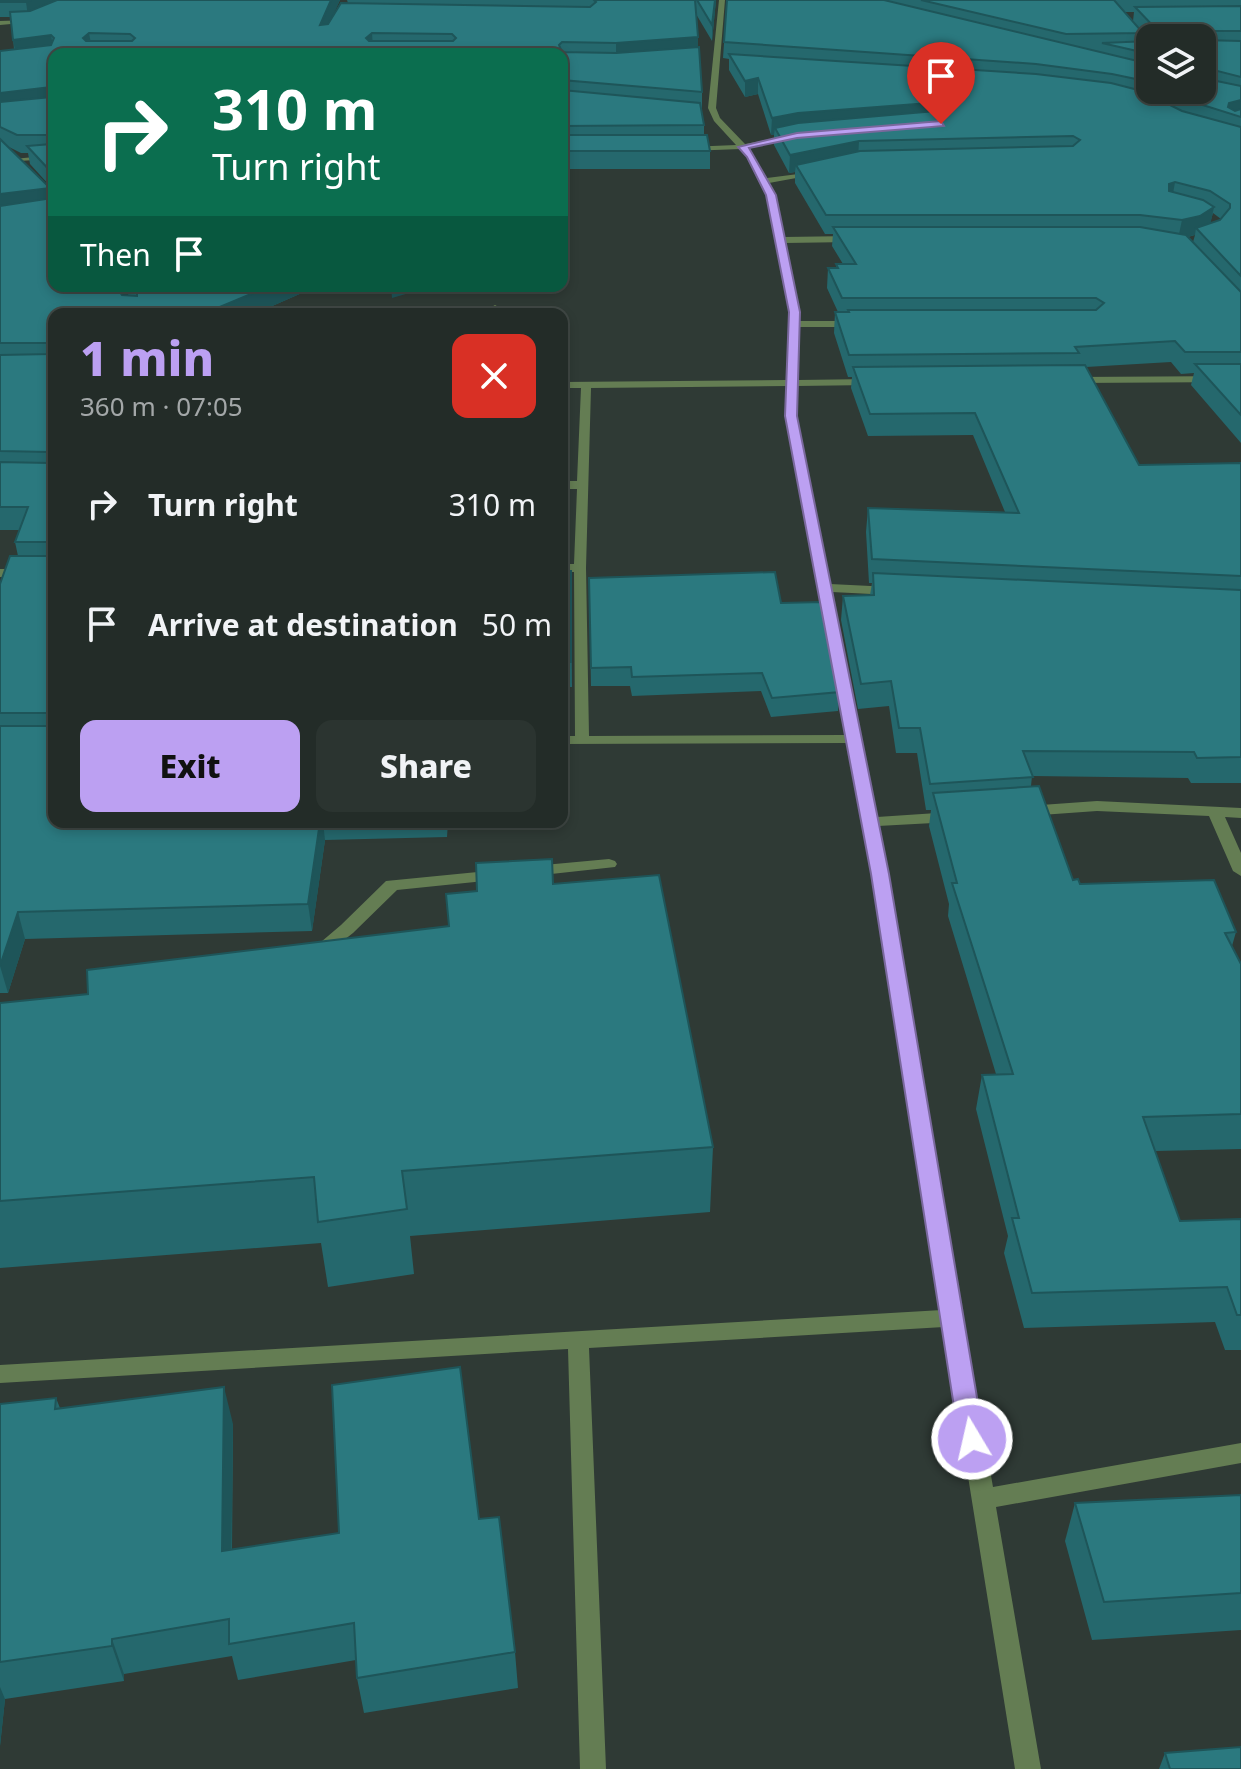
<!DOCTYPE html>
<html lang="en">
<head>
<meta charset="utf-8">
<style>
	:root { --surface:#232c28; --page:#2b3430; --text:#f1f3f6; --muted:#a3a7a8; --line:#404845; --accent:#bca0f2 }
	body { margin:0; font-family:"Noto Sans",sans-serif; background:var(--page); color:var(--text); height:100vh; display:flex; flex-direction:column; font-size:30px; white-space:nowrap }
	* { box-sizing:border-box; margin:0 }
	p { font-size:26px; color:var(--muted) }
	.icon { flex:none; width:44px; height:44px; fill:none; stroke:currentColor; stroke-width:2; stroke-linecap:round; stroke-linejoin:round }
	.map { position:relative; flex:1; overflow:hidden }
	.drawer { position:absolute; left:48px; top:308px; width:520px; height:520px; display:flex; flex-direction:column; background:var(--surface); border-radius:16px; box-shadow:0 4px 12px #0003,0 0 0 2px var(--line) }
	.drawer>* { flex:none }
	.top-card { position:absolute; left:48px; top:48px; width:520px; height:244px; border-radius:16px; box-shadow:0 4px 12px #0003,0 0 0 2px var(--line); background:#0b6e4f; color:#fff; overflow:hidden }
	.controls { position:absolute; left:1136px; top:24px; display:grid; gap:16px }
	.controls a { display:grid; place-items:center; width:80px; height:80px; border-radius:16px; background:var(--surface); box-shadow:0 4px 12px #0003,0 0 0 2px var(--line); font-size:40px }
	.pin { position:absolute; display:grid; place-items:center; width:68px; height:68px; color:#fff; margin:-82px -34px; border-radius:50% 50% 50% 0; rotate:-45deg; box-shadow:0 0 8px #0007 }
	.pin .icon { rotate:45deg }
	.me { position:absolute; width:88px; margin:-44px; rotate:351deg; stroke-linejoin:round; filter:drop-shadow(0 0 6px #0008) }
	.turn { display:flex; align-items:center; gap:28px; height:168px; padding:0 32px; font-size:36px }
	.turn .icon { width:104px; height:104px; stroke-width:2.5 }
	.turn b { display:block; font-size:56px; line-height:68px }
	.then { display:flex; align-items:center; height:76px; padding:0 32px; background:#0003; gap:16px; font-size:30px }
	.round { display:grid; place-items:center; flex:none; width:84px; height:84px; border-radius:16px; background:var(--page) }
	.head { display:flex; align-items:center; justify-content:space-between; height:136px; padding:0 32px }
	h1 { font-size:48px; font-weight:800; line-height:60px; color:var(--accent) }
	.cta { display:flex; gap:16px; margin-top:auto; padding:16px 32px }
	.cta a { flex:1; height:92px; border-radius:16px; background:var(--accent); color:#111; font-size:32px; font-weight:800; line-height:92px; text-align:center }
	.cta a+a { background:var(--page); color:var(--text) }
	ul { padding:0; list-style:none }
	li { display:flex; align-items:center; gap:24px; height:120px; padding:0 32px }
	li div { flex:1 }
	li b { display:block; font-size:30px }
	li em { font-style:normal }
	.map>svg:first-child { display:block }
</style>
</head>
<body>
<div class="map">
<svg width="1241" height="1769" viewBox="0 0 1241 1769">
	<rect width="100%" height="100%" fill="#2f3a35"/>
	<g fill="none" stroke-linecap="round" stroke-linejoin="round">
		<g fill="#647d53" fill-rule="evenodd">
			<path d="M 719,0 L 725,0 L 716,108 L 720,118 L 745,144 L 798,134 L 798,138 L 748,148 L 767,178 L 814,172 L 818,174 L 769,183 L 775,195 L 784,237 L 852,236 L 856,239 L 852,242 L 785,243 L 800,321 L 855,321 L 860,324 L 855,327 L 799,327 L 798,380 L 871,379 L 876,382 L 871,385 L 797,386 L 796,416 L 830,584 L 891,587 L 897,591 L 891,595 L 832,592 L 877,817 L 952,812 L 960,817 L 952,822 L 878,826 L 993,1487 L 1241,1443 L 1241,1463 L 996,1507 L 1041,1769 L 1015,1769 L 944,1327 L 589,1348 L 606,1769 L 580,1769 L 568,1349 L 0,1383 L 0,1365 L 942,1310 L 872,874 L 847,743 L 562,744 L 562,736 L 575,736 L 574,572 L 562,572 L 562,564 L 574,564 L 577,489 L 562,489 L 562,481 L 577,481 L 581,388 L 562,388 L 562,382 L 787,380 L 790,312 L 767,195 L 747,157 L 741,149 L 688,151 L 684,149 L 688,147 L 736,145 L 714,121 L 708,108 ZM 787,386 L 786,416 L 846,735 L 589,736 L 586,568 L 591,388 Z"/>
			<path d="M 1103,0 L 1109,0 L 1150,46 L 1150,52 Z"/>
			<path d="M 0,21 L 30,20 L 33,22 L 0,25 Z"/>
			<path d="M 54,155 L 54,159 L 18,161 L 14,159 Z"/>
			<path d="M 495,305 L 500,308 L 501,314 L 491,314 L 490,308 Z"/>
			<path d="M 1241,376 L 1241,382 L 1075,383 L 1070,380 L 1075,377 Z"/>
			<rect x="0" y="569" width="54" height="8"/>
			<path d="M 1097,801 L 1241,808 L 1241,818 L 1225,817 L 1241,853 L 1241,876 L 1233,871 L 1209,816 L 1097,811 L 1027,816 L 1019,811 L 1027,806 Z"/>
			<path d="M 609,859 L 615,861 L 617,864 L 615,867 L 533,876 L 525,871 L 533,866 Z"/>
			<path d="M 498,870 L 506,875 L 504,879 L 397,890 L 353,933 L 322,957 L 316,959 L 308,953 L 341,925 L 386,881 Z"/>
		</g>
	</g>
	<g fill="#25686d" fill-rule="evenodd">
		<path d="M 0,0 L 340,0 L 330,21 L 348,3 L 347,0 L 716,0 L 712,41 L 696,14 L 698,47 L 702,92 L 702,109 L 701,109 L 704,125 L 704,135 L 710,151 L 710,169 L 568,169 L 567,161 L 562,161 L 562,54 L 54,54 L 54,286 L 129,296 L 123,286 L 312,286 L 311,289 L 254,314 L 54,314 L 54,822 L 448,822 L 447,837 L 325,840 L 312,931 L 25,939 L 8,993 L 0,993 L 0,584 L 18,556 L 15,542 L 20,530 L 0,530 L 0,51 L 14,49 L 11,17 L 0,17 ZM 7,146 L 21,153 L 28,153 L 30,164 L 50,186 L 48,186 Z"/>
		<path d="M 727,0 L 1241,0 L 1241,443 L 1191,385 L 1194,373 L 1181,374 L 1171,362 L 1086,367 L 1139,465 L 1241,463 L 1241,783 L 1191,783 L 1188,778 L 1032,776 L 1031,786 L 1073,880 L 1080,884 L 1236,932 L 1232,946 L 1241,964 L 1241,1149 L 1155,1151 L 1180,1221 L 1241,1219 L 1241,1350 L 1225,1350 L 1215,1322 L 1024,1328 L 1004,1253 L 1008,1236 L 976,1109 L 982,1075 L 996,1074 L 948,916 L 949,904 L 929,826 L 931,810 L 926,810 L 917,753 L 896,753 L 889,706 L 858,709 L 841,620 L 843,596 L 870,595 L 872,583 L 869,583 L 866,532 L 868,508 L 1005,512 L 973,435 L 868,436 L 851,388 L 852,377 L 848,377 L 834,333 L 835,312 L 838,312 L 827,288 L 828,268 L 836,268 L 836,264 L 843,264 L 832,246 L 833,234 L 825,234 L 795,183 L 795,172 L 789,173 L 774,145 L 774,135 L 771,135 L 758,94 L 745,97 L 729,70 L 729,59 L 723,58 ZM 1125,12 L 1134,12 L 1133,21 ZM 1143,34 L 1150,41 L 1142,42 ZM 1150,38 L 1202,38 L 1202,90 L 1150,90 ZM 1213,213 L 1221,219 L 1210,223 ZM 1195,235 L 1193,242 L 1188,237 Z"/>
		<path d="M 562,571 L 571,571 L 572,687 L 562,687 Z"/>
		<path d="M 589,578 L 781,603 L 840,692 L 838,711 L 771,717 L 761,691 L 632,696 L 630,686 L 591,686 Z"/>
		<path d="M 553,884 L 713,1147 L 710,1212 L 410,1236 L 414,1274 L 328,1287 L 321,1243 L 0,1268 L 0,1003 L 88,994 L 449,926 Z"/>
		<path d="M 56,1398 L 60,1408 L 233,1424 L 232,1549 L 479,1519 L 515,1652 L 518,1688 L 364,1713 L 357,1678 L 356,1660 L 238,1680 L 232,1656 L 124,1674 L 124,1681 L 5,1699 L 0,1746 L 0,1404 Z"/>
		<path d="M 1241,1495 L 1241,1630 L 1092,1640 L 1065,1541 L 1075,1503 Z"/>
		<path d="M 1165,1753 L 1241,1769 L 1159,1769 Z"/>
	</g>
	<g fill="#1e5559">
		<path d="M 31,0 L 70,0 L 28,17 L 26,2 Z"/>
		<path d="M 331,0 L 340,0 L 321,40 L 320,25 Z"/>
		<path d="M 715,0 L 716,0 L 712,41 L 712,25 Z"/>
		<path d="M 89,33 L 92,49 L 83,38 Z"/>
		<path d="M 372,33 L 373,49 L 366,38 Z"/>
		<path d="M 51,35 L 54,51 L 16,55 L 13,40 Z"/>
		<path d="M 698,37 L 698,53 L 616,59 L 616,43 Z"/>
		<path d="M 758,78 L 758,94 L 745,97 L 745,81 Z"/>
		<path d="M 51,87 L 54,104 L 0,110 L 0,93 Z"/>
		<path d="M 1241,100 L 1241,116 L 1226,113 L 1229,103 Z"/>
		<path d="M 943,102 L 941,119 L 775,128 L 774,135 L 771,135 L 772,118 L 798,113 Z"/>
		<path d="M 859,141 L 858,159 L 796,165 L 795,172 L 789,173 L 790,155 Z"/>
		<path d="M 1175,182 L 1172,200 L 1166,202 L 1169,184 Z"/>
		<path d="M 50,188 L 54,206 L 0,213 L 0,194 Z"/>
		<path d="M 1214,207 L 1210,226 L 1196,228 L 1195,235 L 1178,239 L 1182,220 Z"/>
		<path d="M 270,286 L 312,286 L 311,289 L 254,314 L 203,314 Z"/>
		<path d="M 391,286 L 433,286 L 392,298 Z"/>
		<path d="M 320,822 L 323,822 L 325,840 L 312,931 L 308,904 Z"/>
		<path d="M 18,912 L 25,939 L 8,993 L 0,966 Z"/>
		<path d="M 224,1387 L 233,1424 L 231,1587 L 222,1551 Z"/>
		<path d="M 112,1639 L 124,1674 L 124,1681 L 112,1646 Z"/>
		<path d="M 0,1687 L 5,1699 L 0,1746 Z"/>
	</g>
	<g fill="#2b797f" stroke="#1e5559" stroke-width="2" fill-rule="evenodd">
		<path d="M 0,0 L 31,0 L 26,2 L 0,2 Z"/>
		<path d="M 57,0 L 331,0 L 320,25 L 328,24 L 341,3 L 590,7 L 596,2 L 594,0 L 695,0 L 698,37 L 616,43 L 562,42 L 559,45 L 562,52 L 616,53 L 699,47 L 702,92 L 562,80 L 562,54 L 54,54 L 54,286 L 116,286 L 122,295 L 137,296 L 137,292 L 133,286 L 270,286 L 203,314 L 54,314 L 54,822 L 320,822 L 308,904 L 18,912 L 0,966 L 0,726 L 48,726 L 51,723 L 50,713 L 0,713 L 0,584 L 10,556 L 49,556 L 52,545 L 49,542 L 15,542 L 28,507 L 0,507 L 0,462 L 49,463 L 52,460 L 49,452 L 0,451 L 0,355 L 50,354 L 52,343 L 0,343 L 0,206 L 53,198 L 53,190 L 50,188 L 0,194 L 0,139 L 48,186 L 53,186 L 53,174 L 27,146 L 51,144 L 53,135 L 17,135 L 0,127 L 0,102 L 51,97 L 54,90 L 51,87 L 0,93 L 0,51 L 51,45 L 54,38 L 51,35 L 13,40 L 10,12 L 30,11 ZM 89,33 L 130,34 L 135,38 L 132,41 L 86,41 L 83,38 ZM 372,33 L 452,34 L 456,38 L 453,41 L 369,41 L 366,38 Z"/>
		<path d="M 697,0 L 715,0 L 712,25 Z"/>
		<path d="M 727,0 L 884,0 L 1150,64 L 1150,82 L 1112,74 L 1036,64 L 724,42 Z"/>
		<path d="M 921,0 L 1114,0 L 1143,33 L 1066,34 Z"/>
		<path d="M 1241,6 L 1241,31 L 1205,31 L 1203,40 L 1241,41 L 1241,77 L 1206,68 L 1202,72 L 1202,38 L 1155,38 L 1155,28 L 1135,7 Z"/>
		<path d="M 1150,41 L 1150,54 L 1102,43 Z"/>
		<path d="M 729,54 L 1036,74 L 1111,83 L 1142,91 L 1182,111 L 1241,127 L 1241,276 L 1196,228 L 1220,220 L 1230,208 L 1230,204 L 1210,191 L 1175,182 L 1169,184 L 1169,191 L 1203,200 L 1214,207 L 1200,216 L 1182,220 L 1140,215 L 826,215 L 796,165 L 860,151 L 1073,146 L 1080,140 L 1073,136 L 859,141 L 790,155 L 775,128 L 798,123 L 947,110 L 950,106 L 943,102 L 798,113 L 772,118 L 758,78 L 745,81 Z"/>
		<path d="M 1202,78 L 1241,86 L 1241,100 L 1229,103 L 1228,107 L 1235,111 L 1241,109 L 1241,117 L 1190,101 L 1167,90 L 1202,90 Z"/>
		<path d="M 562,90 L 700,103 L 704,125 L 562,126 Z"/>
		<path d="M 562,135 L 707,135 L 710,151 L 567,151 L 568,143 L 562,143 Z"/>
		<path d="M 833,227 L 1140,227 L 1186,235 L 1241,292 L 1241,352 L 1185,352 L 1175,341 L 1075,347 L 1079,353 L 849,355 L 835,312 L 849,312 L 848,310 L 1096,310 L 1104,303 L 1096,298 L 842,298 L 828,268 L 838,268 L 836,264 L 856,264 Z"/>
		<path d="M 1195,364 L 1241,364 L 1241,415 Z"/>
		<path d="M 1085,365 L 1139,465 L 1241,463 L 1241,576 L 872,559 L 868,508 L 1019,513 L 975,413 L 870,414 L 853,367 Z"/>
		<rect x="562" y="571" width="9" height="91"/>
		<path d="M 775,572 L 781,603 L 823,602 L 840,692 L 772,698 L 762,673 L 632,677 L 631,667 L 591,668 L 589,578 Z"/>
		<path d="M 873,573 L 1241,590 L 1241,757 L 1197,758 L 1194,752 L 1023,751 L 1033,777 L 930,784 L 920,728 L 899,728 L 891,681 L 861,684 L 843,596 L 874,595 Z"/>
		<path d="M 1039,786 L 1073,880 L 1078,879 L 1080,884 L 1214,880 L 1236,932 L 1225,933 L 1241,964 L 1241,1114 L 1143,1117 L 1180,1221 L 1241,1219 L 1241,1315 L 1237,1315 L 1227,1287 L 1032,1293 L 1012,1218 L 1019,1218 L 982,1075 L 1013,1074 L 952,883 L 957,883 L 933,793 Z"/>
		<path d="M 552,859 L 553,884 L 659,875 L 713,1147 L 402,1171 L 407,1209 L 318,1222 L 314,1177 L 0,1201 L 0,1003 L 88,994 L 87,970 L 449,926 L 446,894 L 477,891 L 476,863 Z"/>
		<path d="M 460,1367 L 479,1519 L 499,1517 L 515,1652 L 357,1678 L 354,1623 L 229,1644 L 229,1619 L 112,1639 L 112,1646 L 0,1662 L 0,1404 L 56,1398 L 55,1409 L 224,1387 L 222,1551 L 339,1533 L 332,1385 Z"/>
		<path d="M 1241,1495 L 1241,1593 L 1104,1602 L 1075,1503 Z"/>
		<path d="M 1241,1747 L 1241,1769 L 1170,1769 L 1165,1753 Z"/>
	</g>
	<path fill="#bca0f2" stroke="#7a689d" stroke-width="2" d="M 941,121 L 944,126 L 797,138 L 749,148 L 776,195 L 800,312 L 797,416 L 889,874 L 984,1439 L 981,1446 L 972,1450 L 963,1446 L 959,1439 L 871,874 L 785,416 L 789,312 L 766,195 L 747,157 L 738,147 L 797,133 Z"/>
</svg>
<div class="controls">
<a><svg class="icon" aria-label="layers" viewBox="0 0 24 24"><path d="M12 4l9 5-9 5-9-5zM3 14l9 5 9-5"/></svg></a>
</div>
<div class="pin" style="left:941px;top:124px;background:#d93025"><svg class="icon" aria-label="arrive" viewBox="0 0 24 24"><path d="M6 21V4h12l-3 4 3 4H6"/></svg></div>
<svg class="me" style="left:972px;top:1439px" viewBox="-20 -20 40 40"><circle r="17" fill="#bca0f2" stroke="#fff" stroke-width="3"/><path d="M0-11L8 9 0 5-8 9z" fill="#fff"/></svg>
<div class="top-card">
<div class="turn"><svg class="icon" aria-label="right" viewBox="0 0 24 24"><path d="M7 20v-9h11M14 6l5 5-5 5"/></svg><div><b>310 m</b>Turn right</div></div>
<div class="then">Then<svg class="icon" aria-label="arrive" viewBox="0 0 24 24"><path d="M6 21V4h12l-3 4 3 4H6"/></svg></div>
</div>
<section class="drawer">
<div class="head"><div><h1>1 min</h1><p>360 m · 07:05</p></div><a class="round" style="background:#d93025;color:#fff"><svg class="icon" aria-label="close" viewBox="0 0 24 24"><path d="M6 6l12 12M18 6L6 18"/></svg></a></div>
<ul>
<li><svg class="icon" aria-label="right" viewBox="0 0 24 24"><path d="M7 20v-9h11M14 6l5 5-5 5"/></svg><div><b>Turn right</b></div><em>310 m</em></li>
<li><svg class="icon" aria-label="arrive" viewBox="0 0 24 24"><path d="M6 21V4h12l-3 4 3 4H6"/></svg><div><b>Arrive at destination</b></div><em>50 m</em></li>
</ul>
<div class="cta"><a>Exit</a><a>Share</a></div>
</section>
</div>
</body>
</html>
